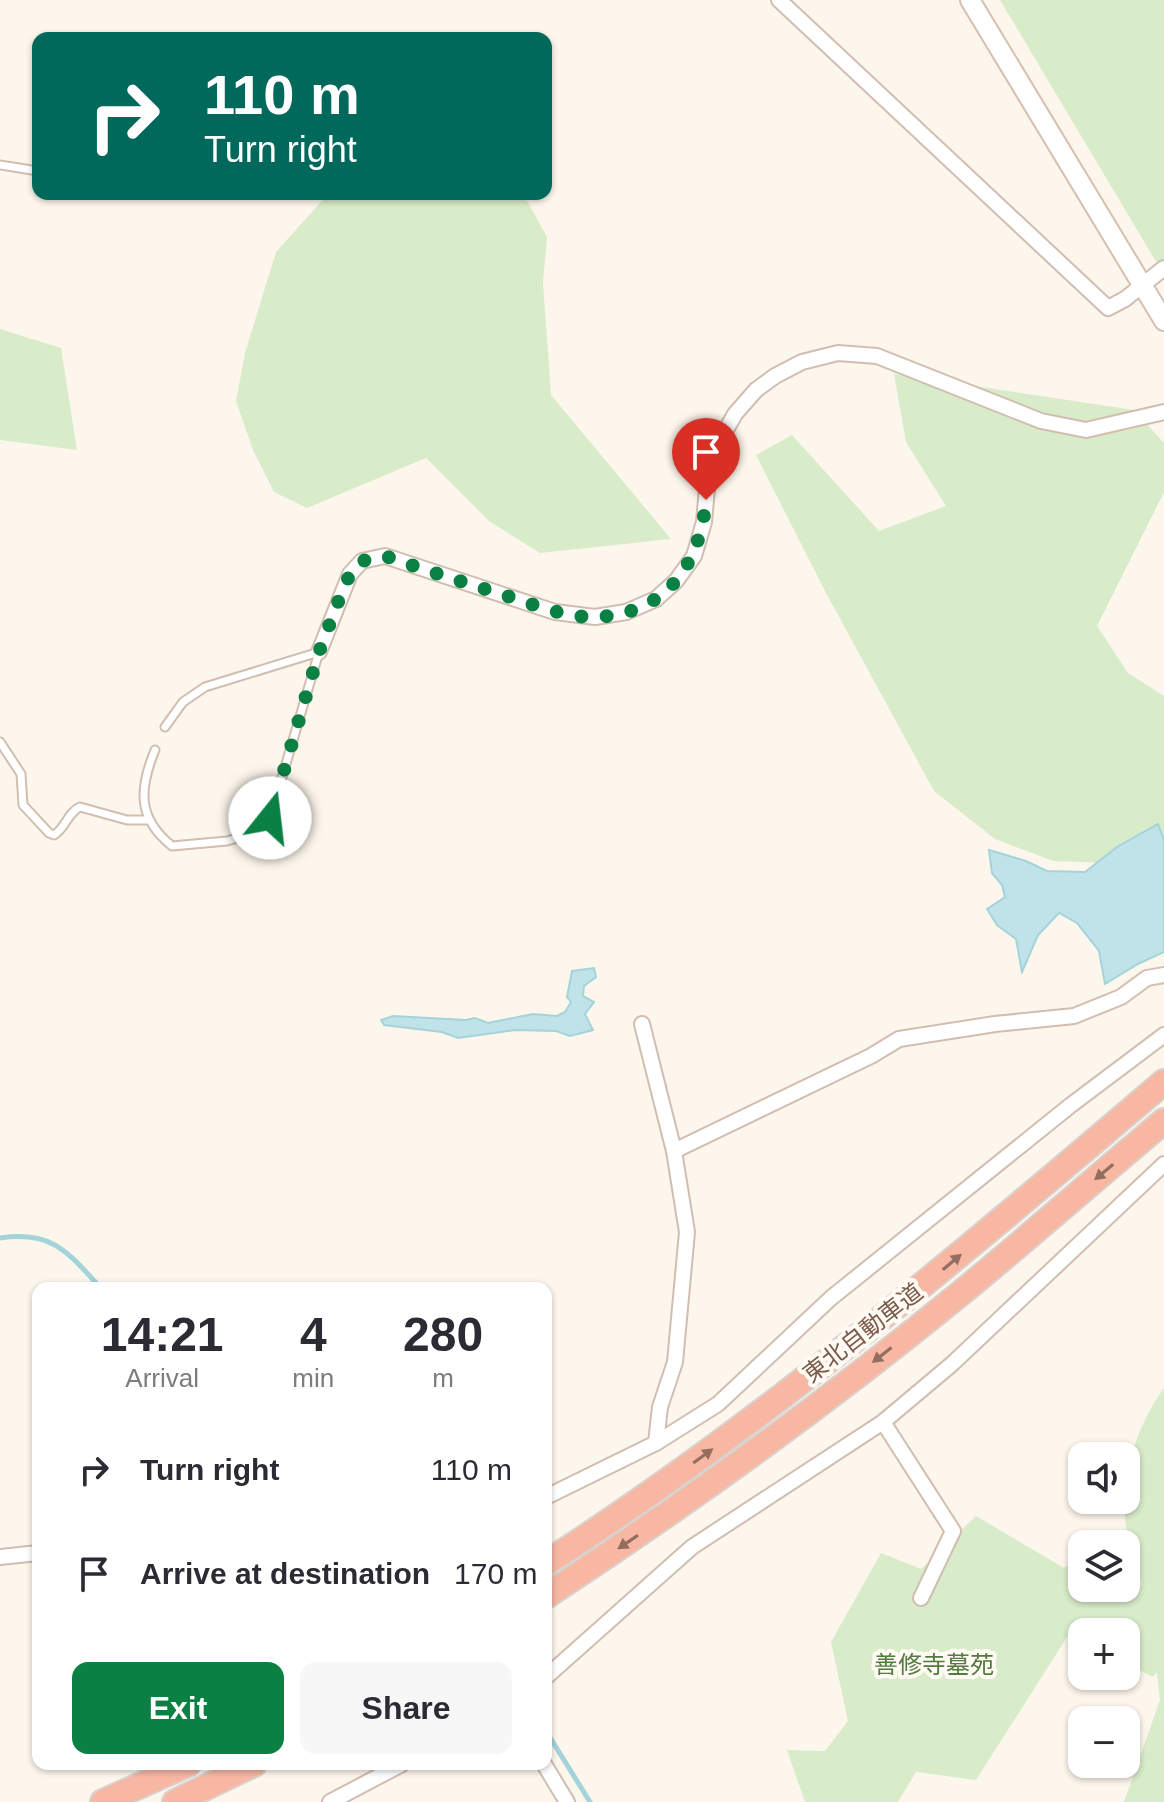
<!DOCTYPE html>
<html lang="en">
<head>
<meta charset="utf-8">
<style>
	:root { --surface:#fff; --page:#f7f7f7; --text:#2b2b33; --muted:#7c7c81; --accent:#0b8043 }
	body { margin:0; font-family:Arial,"Noto Sans JP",sans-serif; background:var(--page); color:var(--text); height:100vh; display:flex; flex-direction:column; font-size:30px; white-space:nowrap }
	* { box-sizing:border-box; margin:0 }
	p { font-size:26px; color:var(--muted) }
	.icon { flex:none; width:44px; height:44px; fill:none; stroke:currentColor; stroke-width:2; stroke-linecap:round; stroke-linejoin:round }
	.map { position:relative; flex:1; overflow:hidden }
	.side { position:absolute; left:32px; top:1282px; width:520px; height:488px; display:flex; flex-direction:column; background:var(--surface); border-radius:16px; box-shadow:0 2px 6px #0004 }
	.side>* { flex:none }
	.top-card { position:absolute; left:32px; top:32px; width:520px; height:168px; border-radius:16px; box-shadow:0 2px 6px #0004; background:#00695c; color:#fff; overflow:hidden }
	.buttons { position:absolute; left:1068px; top:1442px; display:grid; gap:16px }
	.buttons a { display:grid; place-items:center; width:72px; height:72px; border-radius:16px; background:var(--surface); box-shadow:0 2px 6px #0004; font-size:40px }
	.pin { position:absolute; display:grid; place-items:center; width:68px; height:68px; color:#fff; margin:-82px -34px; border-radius:50% 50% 50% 0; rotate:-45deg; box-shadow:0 0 8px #0007 }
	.pin .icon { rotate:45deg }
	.me { position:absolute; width:88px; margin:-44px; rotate:16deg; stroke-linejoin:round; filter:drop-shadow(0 0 6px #0008) }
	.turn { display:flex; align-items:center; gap:28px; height:168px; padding:0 40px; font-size:36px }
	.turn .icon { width:104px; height:104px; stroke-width:2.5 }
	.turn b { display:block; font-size:56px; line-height:68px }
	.eta { display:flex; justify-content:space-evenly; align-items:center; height:136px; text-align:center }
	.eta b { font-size:48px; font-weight:600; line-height:56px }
	.primary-button { display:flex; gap:16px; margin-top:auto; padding:16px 40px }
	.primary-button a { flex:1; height:92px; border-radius:16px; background:var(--accent); color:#fff; font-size:32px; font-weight:600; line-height:92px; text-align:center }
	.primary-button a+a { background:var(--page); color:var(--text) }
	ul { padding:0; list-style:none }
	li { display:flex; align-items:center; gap:24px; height:104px; padding:0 40px }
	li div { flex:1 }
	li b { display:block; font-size:30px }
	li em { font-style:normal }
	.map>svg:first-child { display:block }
</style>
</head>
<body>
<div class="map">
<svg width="1164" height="1802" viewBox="0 0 1164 1802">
	<rect width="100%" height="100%" fill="#fdf6ec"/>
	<g fill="#d8ecc9">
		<path d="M 1000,0 L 1164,0 L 1164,275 Z"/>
		<path d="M 328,194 L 520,194 L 526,199 L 547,237 L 543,283 L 551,395 L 671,539 L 540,553 L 489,521 L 426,458 L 307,508 L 274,492 L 253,450 L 236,401 L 245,353 L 276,252 Z"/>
		<path d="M 0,329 L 61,348 L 77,450 L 0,440 Z"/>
		<path d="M 894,374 L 1134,410 L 1164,443 L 1164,492 L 1097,626 L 1128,673 L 1164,696 L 1164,851 L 1109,863 L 1053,861 L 995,839 L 934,791 L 826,593 L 756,455 L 792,435 L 879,531 L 946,506 L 906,442 Z"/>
		<path d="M 1164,1388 L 1164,1802 L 1124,1802 L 1160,1700 L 1157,1672 L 1153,1677 L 1126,1663 L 1126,1632 L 1082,1632 L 1082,1640 L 1069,1634 L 976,1780 L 916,1772 L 898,1802 L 805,1802 L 787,1750 L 825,1751 L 848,1721 L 831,1642 L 881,1553 L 921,1569 L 976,1516 L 1064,1568 L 1082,1554 L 1082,1588 L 1126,1588 L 1126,1577 L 1142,1585 C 1137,1569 1131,1553 1128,1536 C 1117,1487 1134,1429 1164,1388 Z"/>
	</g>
	<g fill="#bfe3e8" stroke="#a5d3da" stroke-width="2">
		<path d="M 1158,824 L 1164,840 L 1164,952 L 1138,964 L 1105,984 L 1099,951 L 1077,923 L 1059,913 L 1038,935 L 1022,972 L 1016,939 L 997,925 L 987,909 L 1005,897 L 1002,885 L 992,873 L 989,850 L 1026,861 L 1047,871 L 1085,872 L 1117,847 Z"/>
		<path d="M 594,968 L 596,977 L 584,986 L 583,996 L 594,1002 L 585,1014 L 593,1030 L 570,1036 L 556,1031 L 515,1030 L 458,1038 L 442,1032 L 384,1025 L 381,1020 L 393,1016 L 466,1020 L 475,1018 L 488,1023 L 533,1014 L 557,1016 L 565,1012 L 571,1002 L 567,997 L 572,971 Z"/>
	</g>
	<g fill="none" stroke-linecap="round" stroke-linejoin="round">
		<g stroke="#a5d3da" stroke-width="5">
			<path d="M 0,1238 C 53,1230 68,1253 101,1288"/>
			<path d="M 546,1731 L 590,1802"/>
		</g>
		<defs>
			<g id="lane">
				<path d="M 0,165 L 38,171"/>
				<path d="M 0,742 L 21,774 L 23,805 L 49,833 L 54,835 C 66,828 67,813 80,807 L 127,820 L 149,820"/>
				<path d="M 155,750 C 139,789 137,818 172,846 L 227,841 L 251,834 L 270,818 L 319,652 L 205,687 L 183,702 L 165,727"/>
			</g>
			<g id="street">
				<path d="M 779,0 L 1108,308 L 1125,299 L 1164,268"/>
				<path d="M 319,652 L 350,574 L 362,561 L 385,556 L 555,612 L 595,617 L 626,612 L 656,599 L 676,581 L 694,556 L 704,522 L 708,477 L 719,442 L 735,414 L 756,390 L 775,376 L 802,362 L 838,353 L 877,356 L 1041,421 L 1086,430 L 1164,412"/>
				<path d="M 642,1024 L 674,1151 L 687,1232 L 675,1362 L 660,1407 L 656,1443"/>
				<path d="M 674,1151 L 871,1056 L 899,1039 L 995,1024 L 1074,1016 L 1121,997 L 1147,978 L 1164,975"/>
				<path d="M 883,1422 L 953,1531 L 921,1598"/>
				<path d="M 546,1497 L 656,1443 L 718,1404 L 831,1298 L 1071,1105 L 1164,1035"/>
				<path d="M 0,1557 L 38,1553"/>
				<path d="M 546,1677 L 692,1547 L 883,1422 L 952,1364 L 1164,1164"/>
				<path d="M 544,1764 L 567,1802"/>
				<path d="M 330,1802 L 402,1764"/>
			</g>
			<path id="secondary" d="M 970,0 L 1164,321"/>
			<g id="highway">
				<path d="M 546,1563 C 766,1422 965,1251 1164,1082"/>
				<path d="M 546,1596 C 689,1502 828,1402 961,1293 C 1029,1237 1096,1178 1164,1121"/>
				<path d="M 103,1802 L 188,1764"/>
				<path d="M 175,1802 L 254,1764"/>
			</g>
		</defs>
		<use href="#lane" stroke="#d1beb0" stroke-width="11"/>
		<use href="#street" stroke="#d1beb0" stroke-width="18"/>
		<use href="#secondary" stroke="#d6c0b0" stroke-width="22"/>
		<use href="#highway" stroke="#dad1cd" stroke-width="28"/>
		<use href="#lane" stroke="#fff" stroke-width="7"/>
		<use href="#street" stroke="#fff" stroke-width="14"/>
		<use href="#secondary" stroke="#fff" stroke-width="18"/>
		<use href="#highway" stroke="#f7b7a3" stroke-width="24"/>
	</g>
	<defs><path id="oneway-solid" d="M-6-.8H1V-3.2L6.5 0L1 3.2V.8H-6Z" transform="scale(2)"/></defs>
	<g fill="#936e5e">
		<use href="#oneway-solid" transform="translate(1104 1172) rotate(140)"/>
		<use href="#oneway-solid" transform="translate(952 1262) rotate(-40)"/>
		<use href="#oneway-solid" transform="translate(882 1355) rotate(142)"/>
		<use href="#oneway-solid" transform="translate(703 1456) rotate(-36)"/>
		<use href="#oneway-solid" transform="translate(628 1542) rotate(146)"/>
	</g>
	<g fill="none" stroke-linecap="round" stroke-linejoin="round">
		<path stroke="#0b8043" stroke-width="14" stroke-dasharray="0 25.2" d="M 270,818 L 319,652 L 340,597 L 350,574 L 362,561 L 385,556 C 425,570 466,583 507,596 C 535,605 566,618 596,617 C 667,614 700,564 706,500"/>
	</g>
	<g text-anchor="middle" stroke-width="8" stroke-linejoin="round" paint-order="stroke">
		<g font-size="24" fill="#7a5c4d" stroke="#fffaf3">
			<text transform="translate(863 1333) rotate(-38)" y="8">東北自動車道</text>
		</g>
		<g font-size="24" fill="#537a41" stroke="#fffaf3">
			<text x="934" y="1673">善修寺墓苑</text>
		</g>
	</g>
</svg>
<div class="buttons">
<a><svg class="icon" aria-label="sound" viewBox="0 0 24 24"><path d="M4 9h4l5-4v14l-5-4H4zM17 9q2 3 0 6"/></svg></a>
<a><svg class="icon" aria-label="layers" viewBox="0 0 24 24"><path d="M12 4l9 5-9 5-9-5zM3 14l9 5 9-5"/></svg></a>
<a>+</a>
<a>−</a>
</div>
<div class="pin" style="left:706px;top:500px;background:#d93025"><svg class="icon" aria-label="arrive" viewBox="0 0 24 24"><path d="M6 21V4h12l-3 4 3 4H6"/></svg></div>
<svg class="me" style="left:270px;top:818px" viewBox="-20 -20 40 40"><circle r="19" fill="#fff"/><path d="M0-13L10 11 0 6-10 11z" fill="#0b8043"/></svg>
<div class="top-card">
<div class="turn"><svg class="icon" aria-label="right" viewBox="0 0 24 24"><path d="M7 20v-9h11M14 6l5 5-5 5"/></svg><div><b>110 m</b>Turn right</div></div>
</div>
<section class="side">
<div class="eta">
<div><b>14:21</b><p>Arrival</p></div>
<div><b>4</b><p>min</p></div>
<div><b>280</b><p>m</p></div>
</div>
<ul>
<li><svg class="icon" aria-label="right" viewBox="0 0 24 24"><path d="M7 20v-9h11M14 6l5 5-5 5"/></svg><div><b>Turn right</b></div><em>110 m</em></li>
<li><svg class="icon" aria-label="arrive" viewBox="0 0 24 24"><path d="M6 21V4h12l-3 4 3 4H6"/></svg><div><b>Arrive at destination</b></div><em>170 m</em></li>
</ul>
<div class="primary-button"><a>Exit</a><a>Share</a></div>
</section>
</div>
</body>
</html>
